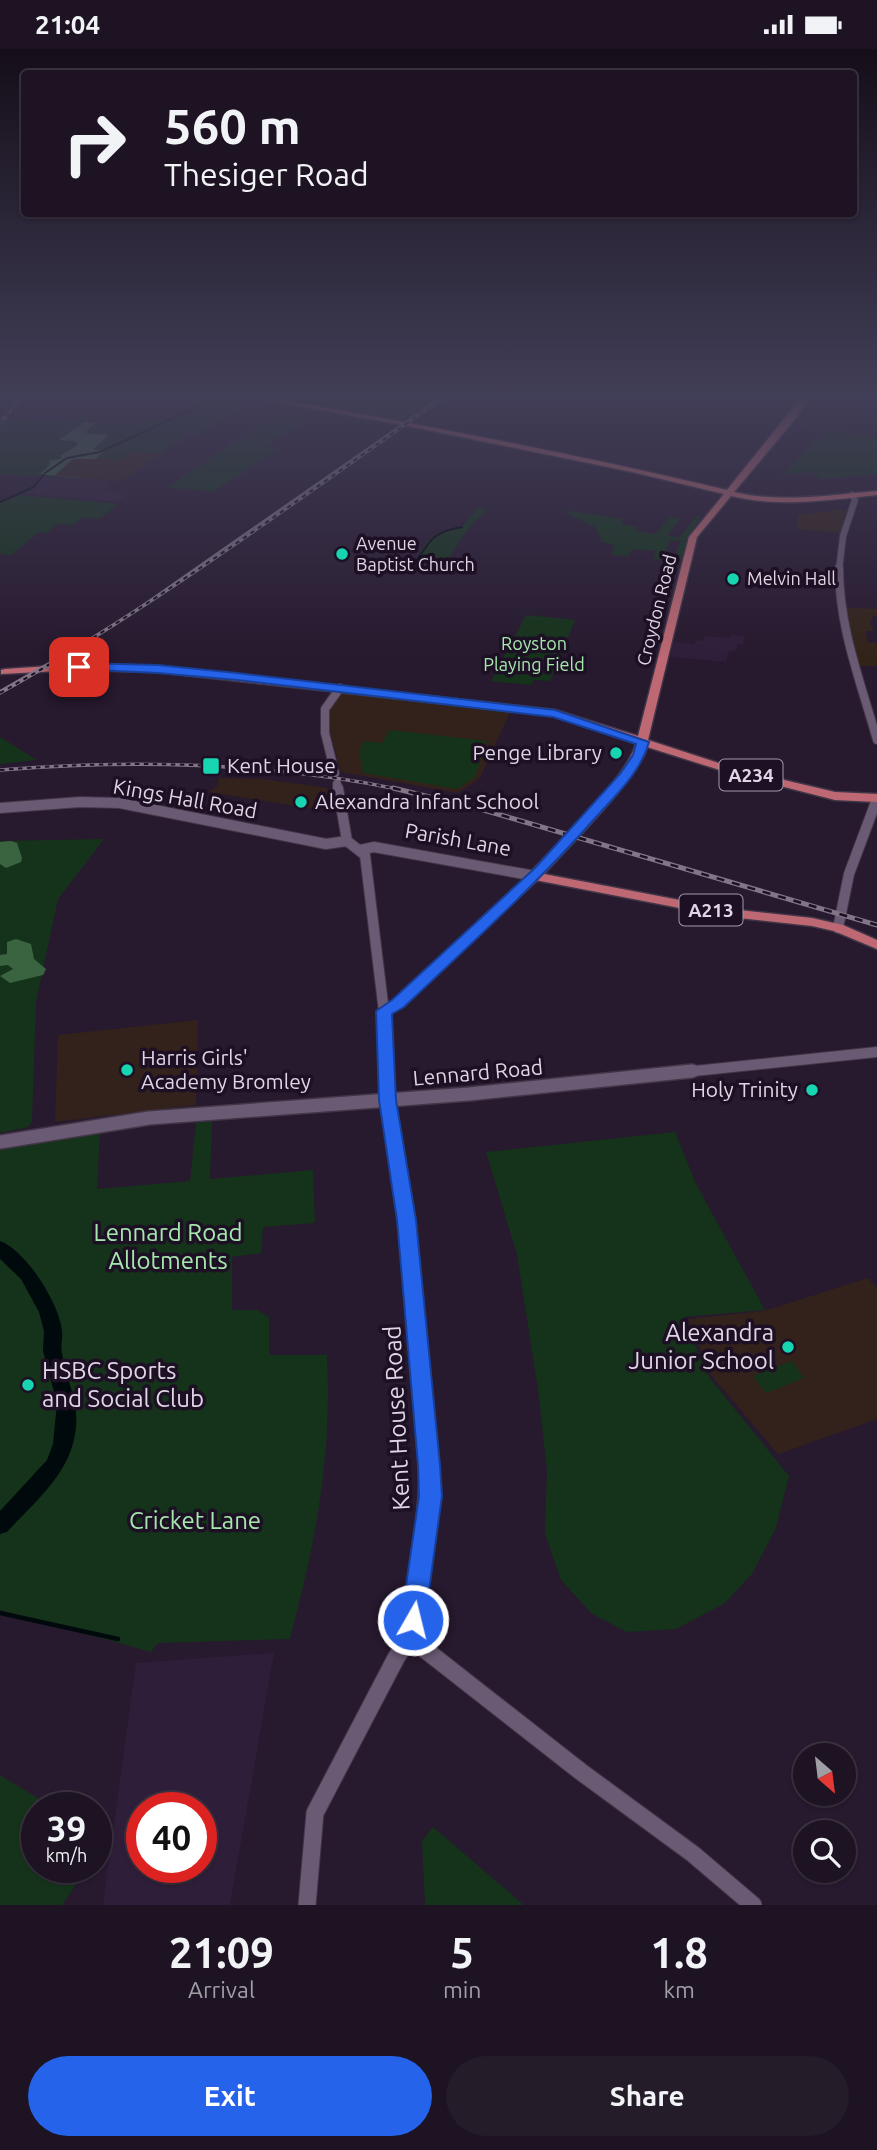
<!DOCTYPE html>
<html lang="en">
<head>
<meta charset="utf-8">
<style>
	:root { --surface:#1d1322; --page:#251c2a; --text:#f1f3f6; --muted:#a09ea5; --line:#3b3240; --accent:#2563eb }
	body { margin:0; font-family:Ubuntu,sans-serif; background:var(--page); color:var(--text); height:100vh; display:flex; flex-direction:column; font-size:26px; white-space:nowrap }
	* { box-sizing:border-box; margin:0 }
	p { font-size:23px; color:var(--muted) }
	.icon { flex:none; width:38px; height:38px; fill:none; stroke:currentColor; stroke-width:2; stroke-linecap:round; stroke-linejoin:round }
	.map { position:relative; height:1856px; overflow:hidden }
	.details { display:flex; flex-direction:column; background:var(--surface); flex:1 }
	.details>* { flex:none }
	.top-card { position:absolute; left:21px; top:21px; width:836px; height:147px; border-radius:7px; box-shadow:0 2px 5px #0004,0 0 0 2px var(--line); background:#1d1322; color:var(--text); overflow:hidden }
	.needle { width:46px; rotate:152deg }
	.fabs { position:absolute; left:793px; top:1694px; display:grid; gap:14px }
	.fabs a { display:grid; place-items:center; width:63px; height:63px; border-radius:50%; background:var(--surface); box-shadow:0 2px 5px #0004,0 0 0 2px var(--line); font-size:35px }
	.speed { position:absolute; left:21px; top:1743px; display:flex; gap:14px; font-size:35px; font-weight:700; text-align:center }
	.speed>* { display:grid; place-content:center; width:91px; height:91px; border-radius:50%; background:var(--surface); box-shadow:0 2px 5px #0004,0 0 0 2px var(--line); line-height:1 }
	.speed small { font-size:18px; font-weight:400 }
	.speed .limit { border:10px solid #d22; background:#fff; color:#111 }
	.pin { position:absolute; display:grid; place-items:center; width:60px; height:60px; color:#fff; margin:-30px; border-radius:14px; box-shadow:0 4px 10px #0006 }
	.me { position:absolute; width:77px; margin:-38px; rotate:8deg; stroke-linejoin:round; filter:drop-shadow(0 0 5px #0008) }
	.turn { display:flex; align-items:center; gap:24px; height:147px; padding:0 28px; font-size:32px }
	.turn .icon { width:91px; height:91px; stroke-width:2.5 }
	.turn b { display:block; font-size:49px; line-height:60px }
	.eta { display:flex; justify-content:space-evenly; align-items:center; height:119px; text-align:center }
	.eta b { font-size:42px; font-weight:700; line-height:49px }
	.primary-button { display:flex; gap:14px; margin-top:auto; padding:14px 28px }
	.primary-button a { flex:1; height:80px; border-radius:42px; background:var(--accent); color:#fff; font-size:28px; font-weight:700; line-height:80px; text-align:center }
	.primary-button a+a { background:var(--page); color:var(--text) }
	.status { display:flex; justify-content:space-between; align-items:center; height:49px; padding:0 35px; background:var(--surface); direction:ltr }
	.status svg { height:19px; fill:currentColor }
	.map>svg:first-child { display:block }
</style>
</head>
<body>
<div class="status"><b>21:04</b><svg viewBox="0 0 49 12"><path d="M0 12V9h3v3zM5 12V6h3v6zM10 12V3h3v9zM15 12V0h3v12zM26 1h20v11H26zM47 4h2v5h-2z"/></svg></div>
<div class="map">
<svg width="877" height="1856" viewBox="0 0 877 1856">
	<rect width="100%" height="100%" fill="#27192e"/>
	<path fill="#322319" d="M 841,558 L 877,560 L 877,567 L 872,567 L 873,572 L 869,572 L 874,582 L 865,582 L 868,594 L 877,594 L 877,617 L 856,617 Z"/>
	<g fill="#2f1e39" fill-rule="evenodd">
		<path d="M 43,428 L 108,433 L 104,440 L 106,442 L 127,445 L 118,453 L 23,444 L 39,435 Z"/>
		<path d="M 731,586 L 744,587 L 743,595 L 738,595 L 736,601 L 728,603 L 726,613 L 670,608 L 674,593 L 694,595 L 696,591 L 703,592 L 704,587 L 730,589 Z"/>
		<path d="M 274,1604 L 230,1856 L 103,1856 L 136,1614 ZM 142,1759 L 201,1759 L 201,1818 L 142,1818 Z"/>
	</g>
	<g fill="#33221b">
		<path d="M 105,402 L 163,405 L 121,432 L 53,427 L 73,410 L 95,410 Z"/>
		<path d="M 832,460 L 846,462 L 841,484 L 796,480 L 798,466 L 831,462 Z"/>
		<path d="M 343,642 L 511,661 L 480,729 L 458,744 L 341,723 L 330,683 L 330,660 Z"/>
		<path d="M 219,729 L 262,730 L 328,739 L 333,763 L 208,743 L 217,737 Z"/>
		<path d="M 198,971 L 196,1056 L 55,1073 L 58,986 Z"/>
		<path d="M 868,1229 L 877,1239 L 877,1370 L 778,1405 L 711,1326 L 688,1270 L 764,1262 Z"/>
	</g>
	<g fill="#15331a">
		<path d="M 275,349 L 439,349 L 405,372 Z"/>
		<path d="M 205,352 L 240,358 L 198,385 L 191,385 L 165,401 L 166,403 L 163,405 L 133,402 L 121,411 L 99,409 L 105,402 L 95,410 L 73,410 L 51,428 L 0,425 L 0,378 L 7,369 L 73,373 L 82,365 L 92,366 L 85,373 L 135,376 L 143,369 C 166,371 191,374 205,352 Z"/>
		<path d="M 281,367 L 308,370 L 271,392 L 273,394 L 268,398 L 278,400 L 212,443 L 168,438 L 268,370 L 276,370 Z"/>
		<path d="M 797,376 L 877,388 L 877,425 L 821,430 L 813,423 L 783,425 L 825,382 Z"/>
		<path d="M 19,446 L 118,455 L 99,470 L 84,468 L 73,476 L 56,475 L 47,484 L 39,483 L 11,506 L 0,505 L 0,453 Z"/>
		<path d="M 477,459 L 488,460 L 471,476 L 446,513 L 416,511 C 429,487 435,482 462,478 Z"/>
		<path d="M 566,461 L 623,470 L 621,475 L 638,478 L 636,482 L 655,485 L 670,468 L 681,469 L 667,486 L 679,489 L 697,467 L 701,468 L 686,491 L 683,511 L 674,510 L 681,492 L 670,491 L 663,511 L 653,510 L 656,502 L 633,500 L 628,507 L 612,506 L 614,496 L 602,493 L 595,478 L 568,465 Z"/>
		<path d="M 526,566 L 575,571 L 550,632 L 534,631 L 531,636 L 491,632 Z"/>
		<path d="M 390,681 L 487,692 L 475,728 L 457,740 L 363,724 L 359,702 L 364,692 L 382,694 Z"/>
		<path d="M 0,688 L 37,711 L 0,715 Z"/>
		<path d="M 104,790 L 58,850 L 36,953 L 32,1073 L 28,1078 L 0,1084 L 0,792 Z"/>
		<path d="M 212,1072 L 210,1130 L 313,1121 L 315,1174 L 263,1178 L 261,1204 L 232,1208 L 232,1261 L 257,1261 L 269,1268 L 269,1306 L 327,1306 C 332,1410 316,1490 290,1590 L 158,1594 L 151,1603 L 0,1561 L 0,1100 L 100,1083 L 97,1140 L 190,1132 L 196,1074 Z"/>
		<path d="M 675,1083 L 696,1135 L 765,1261 L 683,1268 L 709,1328 L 789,1427 L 776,1479 L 752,1525 L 725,1554 L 676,1580 L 627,1583 L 592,1565 L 561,1531 L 545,1485 L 547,1422 L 538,1340 L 517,1206 L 486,1103 Z"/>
		<path d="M 792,1312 L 804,1329 L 766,1344 L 753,1327 Z"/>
		<path d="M 0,1726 L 54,1759 L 37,1759 L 37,1818 L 88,1818 L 62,1856 L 0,1856 Z"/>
		<path d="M 433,1778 L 524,1856 L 425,1856 L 422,1792 Z"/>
	</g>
	<g fill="#3a6440">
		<path d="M 84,373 L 95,374 L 85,384 L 109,386 L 93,400 L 105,402 L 95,410 L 73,410 L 54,427 L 109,432 L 40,425 L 50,416 L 49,412 L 64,409 L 60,408 L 62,406 L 78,396 L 75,392 L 59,391 Z"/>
		<path d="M 11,792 L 17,794 L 22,809 L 21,813 L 6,819 L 0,815 L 0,793 Z"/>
		<path d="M 16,890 L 31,895 L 34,910 L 46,920 L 43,926 L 10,934 L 0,927 L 13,920 L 8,916 L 0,917 L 0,906 L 7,905 L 7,893 Z"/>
	</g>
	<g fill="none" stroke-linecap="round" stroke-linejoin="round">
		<g stroke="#00090b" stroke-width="2">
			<path d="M 0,453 L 34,438 L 45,424 L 67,409 L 100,403 L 200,357 L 201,351"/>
			<path d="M 408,521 C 432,497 423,485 462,478"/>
		</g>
		<path stroke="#00090b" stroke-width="4.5" d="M 0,1564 L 118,1590"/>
		<path fill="#00090b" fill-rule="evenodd" d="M 0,1192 C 26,1201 60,1256 62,1282 C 63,1289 60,1297 62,1304 C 68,1339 84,1359 72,1398 C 61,1432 31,1457 7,1483 L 0,1485 L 0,1462 L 47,1411 L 53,1395 L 57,1354 L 43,1302 L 44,1282 L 39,1263 L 21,1230 L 0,1210 Z"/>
		<defs>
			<path id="minor-far4" d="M 839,521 L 843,487 L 855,451 L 852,446"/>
			<g id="minor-far3">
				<path d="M 839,519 C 839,579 861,634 877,691"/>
				<path d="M 335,724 L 325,684 L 325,660 L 340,639"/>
				<path d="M 337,735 L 338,741"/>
			</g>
			<g id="minor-far2">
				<path d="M 338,739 L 347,792"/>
				<path d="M 0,759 L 80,753 L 120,754 L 326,795 L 347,792 L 365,806 L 384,963 L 387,1024"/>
				<path d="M 360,801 L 374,798 L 535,827"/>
				<path d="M 838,879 L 849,825 L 877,750"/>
				<path d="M 384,963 L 398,954 L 535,827"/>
				<path d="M 675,1024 L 877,1003"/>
			</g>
			<g id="minor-far1">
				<path d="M 387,1022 L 388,1051 L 412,1221 L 427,1388"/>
				<path d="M 0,1093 L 149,1069 L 469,1045 L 692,1022"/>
			</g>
			<g id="minor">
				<path d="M 426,1386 C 433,1456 414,1522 414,1592 L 580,1722 L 693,1805 L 753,1856"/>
				<path d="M 307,1856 L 315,1764 L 396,1609 L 405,1595 L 414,1592"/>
			</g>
			<path id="major" d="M 255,349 L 271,349 C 424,376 576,405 727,441 L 801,349 L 809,349 L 796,369 L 734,443 C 781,454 829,446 877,442 L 877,446 C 828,451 780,459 731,447 L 697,488 L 648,691 L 734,719 L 835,743 L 877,745 L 877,753 L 835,751 L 726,723 L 647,698 C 639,728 568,798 544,825 L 721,859 L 812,869 L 843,876 L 877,891 L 877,900 L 834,882 L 812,877 L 721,867 L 530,830 L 529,827 L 530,824 C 557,795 628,728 636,694 L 554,667 L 158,623 L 79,621 L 1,625 L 1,621 L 5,620 L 79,615 L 158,617 L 555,661 L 638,687 L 689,488 L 724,445 L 632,423 L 408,377 Z"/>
		</defs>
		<use href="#minor-far4" stroke="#413647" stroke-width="8"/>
		<use href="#minor-far3" stroke="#413647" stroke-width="10"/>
		<use href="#minor-far2" stroke="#413647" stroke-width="12"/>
		<use href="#minor-far1" stroke="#413647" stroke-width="16"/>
		<use href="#minor" stroke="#413647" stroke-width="19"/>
		<use href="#major" stroke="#413647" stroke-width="3"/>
		<use href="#minor-far4" stroke="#6a5a73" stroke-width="6"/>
		<use href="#minor-far3" stroke="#6a5a73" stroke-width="8"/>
		<use href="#minor-far2" stroke="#6a5a73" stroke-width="10"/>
		<use href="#minor-far1" stroke="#6a5a73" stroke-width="13"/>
		<use href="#minor" stroke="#6a5a73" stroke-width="17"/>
		<use href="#major" fill="#bd6872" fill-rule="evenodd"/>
		<path stroke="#817587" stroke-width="2" d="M 0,642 L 113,577 L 440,349"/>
		<defs>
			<g id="rail-far1">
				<path d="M 0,374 L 22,349"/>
				<path d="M 0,644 C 155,557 297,451 443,349"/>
				<path d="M 0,721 C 135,710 269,713 402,741"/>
			</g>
			<path id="rail" d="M 393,739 L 487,762 L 877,876"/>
		</defs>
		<use href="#rail-far1" stroke="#817587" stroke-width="3.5"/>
		<use href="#rail" stroke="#817587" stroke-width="5"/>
		<use href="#rail-far1" stroke="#1d1024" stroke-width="2" stroke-dasharray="4.5" stroke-linecap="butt"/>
		<use href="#rail" stroke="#1d1024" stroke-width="2.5" stroke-dasharray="8" stroke-linecap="butt"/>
	</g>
	<linearGradient id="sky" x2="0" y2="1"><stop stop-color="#150e19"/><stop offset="0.57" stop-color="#413e57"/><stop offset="1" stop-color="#413e57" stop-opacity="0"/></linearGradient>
	<rect width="877" height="609" fill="url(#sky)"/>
	<path fill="#2563eb" stroke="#184099" stroke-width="2" d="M 79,614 L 158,616 L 237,624 L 555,661 L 649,693 C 641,722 617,745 597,767 C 537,835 470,896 404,958 L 392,965 L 396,1051 L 416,1171 L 440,1416 L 442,1447 L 425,1571 L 422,1579 L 413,1583 L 404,1579 L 401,1571 L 419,1447 L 418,1416 L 397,1171 L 379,1051 L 376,962 L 392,951 L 536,818 L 620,725 L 633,706 L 636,695 L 553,668 L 237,631 L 158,624 L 74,620 L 74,615 Z"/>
	<g fill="#18d5b2" stroke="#1d1024" stroke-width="2.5">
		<circle cx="342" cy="505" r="7"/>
		<circle cx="733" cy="530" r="7"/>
		<circle cx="616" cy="704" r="7"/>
		<rect x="202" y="708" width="18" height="18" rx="3.5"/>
		<circle cx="301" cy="753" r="7"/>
		<circle cx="127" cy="1021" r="7"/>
		<circle cx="812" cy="1041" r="7"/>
		<circle cx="788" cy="1298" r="7"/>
		<circle cx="28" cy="1336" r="7"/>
	</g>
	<g text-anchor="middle" stroke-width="7" stroke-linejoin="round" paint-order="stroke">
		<g font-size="18" fill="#ded6e4" stroke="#1d1024" text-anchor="start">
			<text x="356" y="501">Avenue<tspan x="356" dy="21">Baptist Church</tspan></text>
			<text x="747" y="536">Melvin Hall</text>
		</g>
		<g font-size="18" fill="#ded6e4" stroke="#1d1024">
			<text transform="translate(657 561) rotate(-76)" y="6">Croydon Road</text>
		</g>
		<g font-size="18" fill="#a5e7ac" stroke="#1d1024">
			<text x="534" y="601">Royston<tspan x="534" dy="21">Playing Field</tspan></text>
		</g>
		<g fill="#1d1024" stroke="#a49baa" stroke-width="2">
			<rect x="719.5" y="710.5" width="63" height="31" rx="5"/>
			<rect x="679.5" y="845.5" width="63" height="31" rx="5"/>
		</g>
		<g font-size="19" font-weight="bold" fill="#ded6e4">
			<text x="751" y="733">A234</text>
			<text x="711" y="868">A213</text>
		</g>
		<g font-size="21" fill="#ded6e4" stroke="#1d1024" text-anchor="start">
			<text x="602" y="711" text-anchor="end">Penge Library</text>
			<text x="227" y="724">Kent House</text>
			<text x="315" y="760">Alexandra Infant School</text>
			<text x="141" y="1016">Harris Girls'<tspan x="141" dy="24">Academy Bromley</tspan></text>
			<text x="798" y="1048" text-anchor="end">Holy Trinity</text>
		</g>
		<g font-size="21" fill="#ded6e4" stroke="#1d1024">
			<text transform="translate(185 750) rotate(10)" y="7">Kings Hall Road</text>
			<text transform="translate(458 791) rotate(10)" y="7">Parish Lane</text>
			<text transform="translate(478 1024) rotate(-5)" y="7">Lennard Road</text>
		</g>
		<g font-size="24" fill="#a5e7ac" stroke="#1d1024">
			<text x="168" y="1192">Lennard Road<tspan x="168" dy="28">Allotments</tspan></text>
			<text x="195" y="1480">Cricket Lane</text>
		</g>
		<g font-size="24" fill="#ded6e4" stroke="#1d1024" text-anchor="end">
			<text x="774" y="1292">Alexandra<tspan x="774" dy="28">Junior School</tspan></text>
			<text x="42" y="1330" text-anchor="start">HSBC Sports<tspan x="42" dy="28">and Social Club</tspan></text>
		</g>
		<g font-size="24" fill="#ded6e4" stroke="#1d1024">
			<text transform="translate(397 1369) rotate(-93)" y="8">Kent House Road</text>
		</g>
	</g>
</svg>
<div class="fabs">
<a><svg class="needle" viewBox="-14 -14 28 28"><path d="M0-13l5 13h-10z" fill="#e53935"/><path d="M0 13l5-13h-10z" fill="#a09ea5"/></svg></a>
<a><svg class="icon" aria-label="search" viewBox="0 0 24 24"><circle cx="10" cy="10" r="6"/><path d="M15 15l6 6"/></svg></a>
</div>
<div class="speed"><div>39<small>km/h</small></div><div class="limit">40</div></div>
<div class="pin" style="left:79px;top:618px;background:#d93025"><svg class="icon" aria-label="arrive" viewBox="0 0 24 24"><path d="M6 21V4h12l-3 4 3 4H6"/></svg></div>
<svg class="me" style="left:413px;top:1571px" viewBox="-20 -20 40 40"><circle r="17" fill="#2563eb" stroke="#fff" stroke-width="3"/><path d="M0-11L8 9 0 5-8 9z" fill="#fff"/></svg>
<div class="top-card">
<div class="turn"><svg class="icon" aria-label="right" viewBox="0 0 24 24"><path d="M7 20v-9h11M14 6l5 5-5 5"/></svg><div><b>560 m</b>Thesiger Road</div></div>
</div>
</div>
<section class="details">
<div class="eta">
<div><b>21:09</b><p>Arrival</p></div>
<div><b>5</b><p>min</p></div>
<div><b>1.8</b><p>km</p></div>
</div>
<div class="primary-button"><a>Exit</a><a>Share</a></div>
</section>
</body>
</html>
